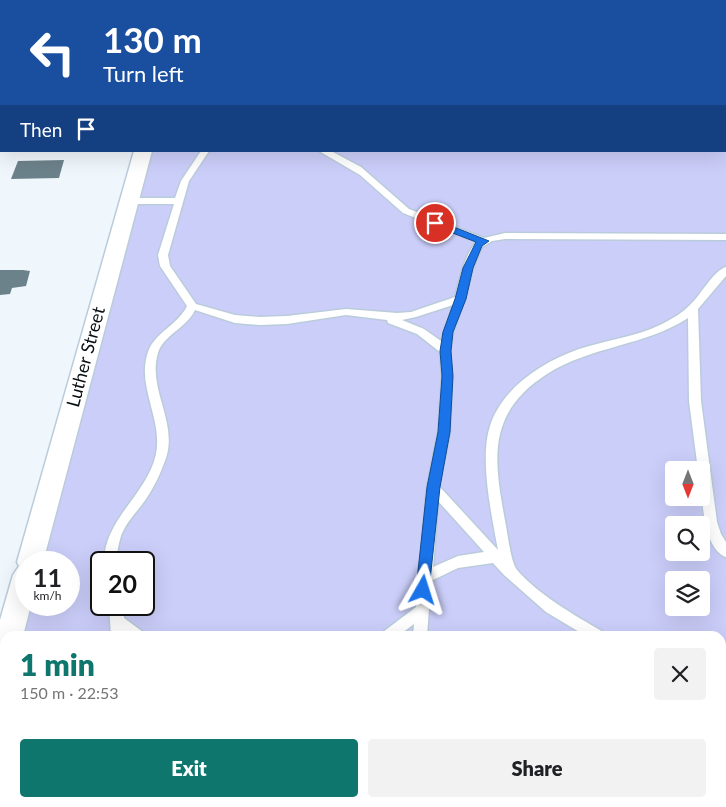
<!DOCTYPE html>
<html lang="en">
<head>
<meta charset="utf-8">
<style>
	:root { --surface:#fff; --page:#f2f2f2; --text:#202124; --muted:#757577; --accent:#0f766e }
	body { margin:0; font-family:Lato,sans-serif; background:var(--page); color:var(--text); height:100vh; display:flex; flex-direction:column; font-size:19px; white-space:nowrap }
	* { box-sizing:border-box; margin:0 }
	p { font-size:16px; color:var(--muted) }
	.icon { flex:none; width:28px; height:28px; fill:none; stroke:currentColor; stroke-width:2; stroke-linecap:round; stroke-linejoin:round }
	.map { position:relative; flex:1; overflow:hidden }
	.details { position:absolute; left:0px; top:631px; width:726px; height:176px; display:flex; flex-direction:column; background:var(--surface); border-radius:15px 15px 0 0; box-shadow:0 5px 20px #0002 }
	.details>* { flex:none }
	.hud { position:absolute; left:0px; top:0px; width:726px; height:152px; box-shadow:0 5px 20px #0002; background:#1a4fa0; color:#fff; overflow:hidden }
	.needle { width:32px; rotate:180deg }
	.buttons { position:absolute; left:665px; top:461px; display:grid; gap:10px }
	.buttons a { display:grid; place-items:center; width:45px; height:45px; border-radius:5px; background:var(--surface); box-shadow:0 5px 20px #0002; font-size:25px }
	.speed { position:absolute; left:15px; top:551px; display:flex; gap:10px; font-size:25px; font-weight:700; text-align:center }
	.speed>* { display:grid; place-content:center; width:65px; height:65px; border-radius:50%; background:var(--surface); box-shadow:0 5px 20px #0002; line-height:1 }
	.speed small { font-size:12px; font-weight:400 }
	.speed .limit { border:2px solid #111; border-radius:8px; background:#fff; color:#111 }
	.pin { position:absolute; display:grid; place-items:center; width:42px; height:42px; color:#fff; margin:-21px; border:2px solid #fff; border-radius:50%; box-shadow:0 1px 5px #0007 }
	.me { position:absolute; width:55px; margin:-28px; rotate:6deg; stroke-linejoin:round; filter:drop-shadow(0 0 4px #0008) }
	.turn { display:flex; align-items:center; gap:18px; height:105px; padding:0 20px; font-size:22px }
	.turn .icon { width:65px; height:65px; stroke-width:2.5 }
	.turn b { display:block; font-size:35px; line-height:42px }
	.then { display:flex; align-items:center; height:48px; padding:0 20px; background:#0003; gap:10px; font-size:19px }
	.round { display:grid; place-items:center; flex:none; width:52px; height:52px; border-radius:5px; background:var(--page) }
	.head { display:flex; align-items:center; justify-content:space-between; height:85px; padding:0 20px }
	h1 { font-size:30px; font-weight:800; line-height:38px; color:var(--accent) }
	.button { display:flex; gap:10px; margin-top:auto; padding:10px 20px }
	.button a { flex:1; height:58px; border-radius:5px; background:var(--accent); color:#fff; font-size:20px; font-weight:800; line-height:58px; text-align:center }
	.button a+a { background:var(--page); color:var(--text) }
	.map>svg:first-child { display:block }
</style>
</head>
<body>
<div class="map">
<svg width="726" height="807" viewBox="0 0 726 807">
	<rect width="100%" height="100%" fill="#eff6fc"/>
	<path fill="#cbcef9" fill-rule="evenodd" d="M 184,0 L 726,0 L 726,807 L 0,807 L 0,665 L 5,647 L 5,802 L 721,802 L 721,636 L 8,636 L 26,570 L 26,605 L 69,605 L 69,562 L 28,562 L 143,151 L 725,151 L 725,1 ZM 674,470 L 701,470 L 701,498 L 674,498 ZM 674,525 L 701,525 L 701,552 L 674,552 ZM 101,562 L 144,562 L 144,605 L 101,605 ZM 674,580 L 701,580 L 701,608 L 674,608 Z"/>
	<g fill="#6c828a">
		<path d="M 64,160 L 59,178 L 11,179 L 18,161 Z"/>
		<path d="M 0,270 L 23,270 L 30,271 L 26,286 L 12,288 L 10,294 L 0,295 Z"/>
	</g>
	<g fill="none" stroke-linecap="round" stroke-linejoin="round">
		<defs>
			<g id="lane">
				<rect x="237" y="0" width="6" height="1"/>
				<rect x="454" y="0" width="15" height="1"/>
				<rect x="725" y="9" width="1" height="4"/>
				<rect x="725" y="48" width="1" height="4"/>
				<rect x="725" y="87" width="1" height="4"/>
				<path d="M 725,138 L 726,139 L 726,146 L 725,145 Z"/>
				<path d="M 201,151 L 209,151 L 189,181 L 168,255 L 170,266 L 196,304 L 235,315 L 260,317 L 287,316 L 346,309 L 397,313 L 411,312 L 455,297 C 459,282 465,252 477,242 L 403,213 L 360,175 L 319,151 L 331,151 L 361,167 L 409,209 L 484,238 L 505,233 L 726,234 L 726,240 L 505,239 L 492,241 L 482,247 L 473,268 L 465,299 L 453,332 L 450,351 L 452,376 L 450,432 L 439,486 L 498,550 C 492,517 479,459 490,426 C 502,388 542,362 579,349 C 606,340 636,337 662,324 C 672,319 682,313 690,305 C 700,296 714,270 726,267 L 726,276 L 698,309 L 701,401 L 717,522 L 721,534 L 726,542 L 726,557 C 702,549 701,491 701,470 L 698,470 L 689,401 L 688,318 C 645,346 591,346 547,374 C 485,414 494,461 506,526 C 508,536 511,563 517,570 C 540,596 573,614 603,632 L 605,636 L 586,636 L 546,612 L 504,575 L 493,563 L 458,568 L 431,581 L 427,636 L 413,636 L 414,624 L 398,636 L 381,636 L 383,632 L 416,607 L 427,487 L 438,432 L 442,376 L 440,352 L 417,334 L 388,323 L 387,320 L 346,315 L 287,324 L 260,325 L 235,323 L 195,310 C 187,328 163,335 158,353 C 147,388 178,422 166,458 C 161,472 155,486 146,499 C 138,511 126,522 121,536 C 118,545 117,554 116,562 L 104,562 C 104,519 147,495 156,454 C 163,419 136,386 148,352 C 155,332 178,325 187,306 L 160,266 L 158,255 L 174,204 L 129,204 L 124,201 L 129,198 L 175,198 L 181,181 ZM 453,305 L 441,341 L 424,329 L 402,320 L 416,317 ZM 438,501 L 484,552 L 458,556 L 433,567 Z"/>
				<path d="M 109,605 L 123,605 L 124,618 L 143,632 L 145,636 L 127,636 L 125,634 L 125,636 L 111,636 Z"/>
				<path d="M 721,683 L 726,684 L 726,698 L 721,697 Z"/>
				<path d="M 39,802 L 55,802 L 54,807 L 38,807 Z"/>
				<path d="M 434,802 L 450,802 L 451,807 L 435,807 Z"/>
			</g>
			<g id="street">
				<rect x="176" y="0" width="14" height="1"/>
				<path d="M 134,151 L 152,151 L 43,562 L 26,562 L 26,605 L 31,605 L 23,636 L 5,636 L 5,681 L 0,683 L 0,620 L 13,575 L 19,566 L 17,562 Z"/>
			</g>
		</defs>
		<use href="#lane" stroke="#baccdb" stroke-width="3"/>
		<use href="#street" stroke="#baccdb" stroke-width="3"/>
		<use href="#lane" fill="#fff" fill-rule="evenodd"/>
		<use href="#street" fill="#fff" fill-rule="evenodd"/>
	</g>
	<path fill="#1a73e8" stroke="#114b97" d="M 432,221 L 439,221 L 489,241 L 482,246 L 473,268 L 466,299 L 453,332 L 451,351 L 453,376 L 450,432 L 440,487 L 429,590 L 427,594 L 418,594 L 416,590 L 427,487 L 438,432 L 442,376 L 440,351 L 443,332 L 455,299 L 463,268 L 476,242 L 432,225 Z"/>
	<g text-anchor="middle" stroke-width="4.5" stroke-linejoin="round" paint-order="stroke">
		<g font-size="18" fill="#080e12" stroke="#fff">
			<text transform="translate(86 357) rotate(-75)" y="6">Luther Street</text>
		</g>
	</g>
</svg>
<div class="buttons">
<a><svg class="needle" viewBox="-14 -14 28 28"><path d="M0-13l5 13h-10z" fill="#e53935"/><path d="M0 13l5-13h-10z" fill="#757577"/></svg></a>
<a><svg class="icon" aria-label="search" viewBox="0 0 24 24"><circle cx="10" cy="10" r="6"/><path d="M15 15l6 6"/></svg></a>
<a><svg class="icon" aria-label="layers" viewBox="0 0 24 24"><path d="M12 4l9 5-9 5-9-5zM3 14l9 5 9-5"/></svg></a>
</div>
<div class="speed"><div>11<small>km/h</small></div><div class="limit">20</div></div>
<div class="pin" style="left:435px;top:223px;background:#d93025"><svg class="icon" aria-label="arrive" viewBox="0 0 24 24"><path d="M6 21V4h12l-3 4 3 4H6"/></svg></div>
<svg class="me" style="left:423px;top:590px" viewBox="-20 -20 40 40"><path d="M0-17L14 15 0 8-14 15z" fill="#1a73e8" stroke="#fff" stroke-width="4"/></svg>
<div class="hud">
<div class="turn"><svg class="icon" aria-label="left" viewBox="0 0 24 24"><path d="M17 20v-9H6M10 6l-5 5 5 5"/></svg><div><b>130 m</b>Turn left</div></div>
<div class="then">Then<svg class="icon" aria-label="arrive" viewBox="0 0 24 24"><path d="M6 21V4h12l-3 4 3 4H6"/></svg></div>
</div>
<section class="details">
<div class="head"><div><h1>1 min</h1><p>150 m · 22:53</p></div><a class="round"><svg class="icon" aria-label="close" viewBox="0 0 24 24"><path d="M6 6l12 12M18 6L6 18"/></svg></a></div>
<div class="button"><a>Exit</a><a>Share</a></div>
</section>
</div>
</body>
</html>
